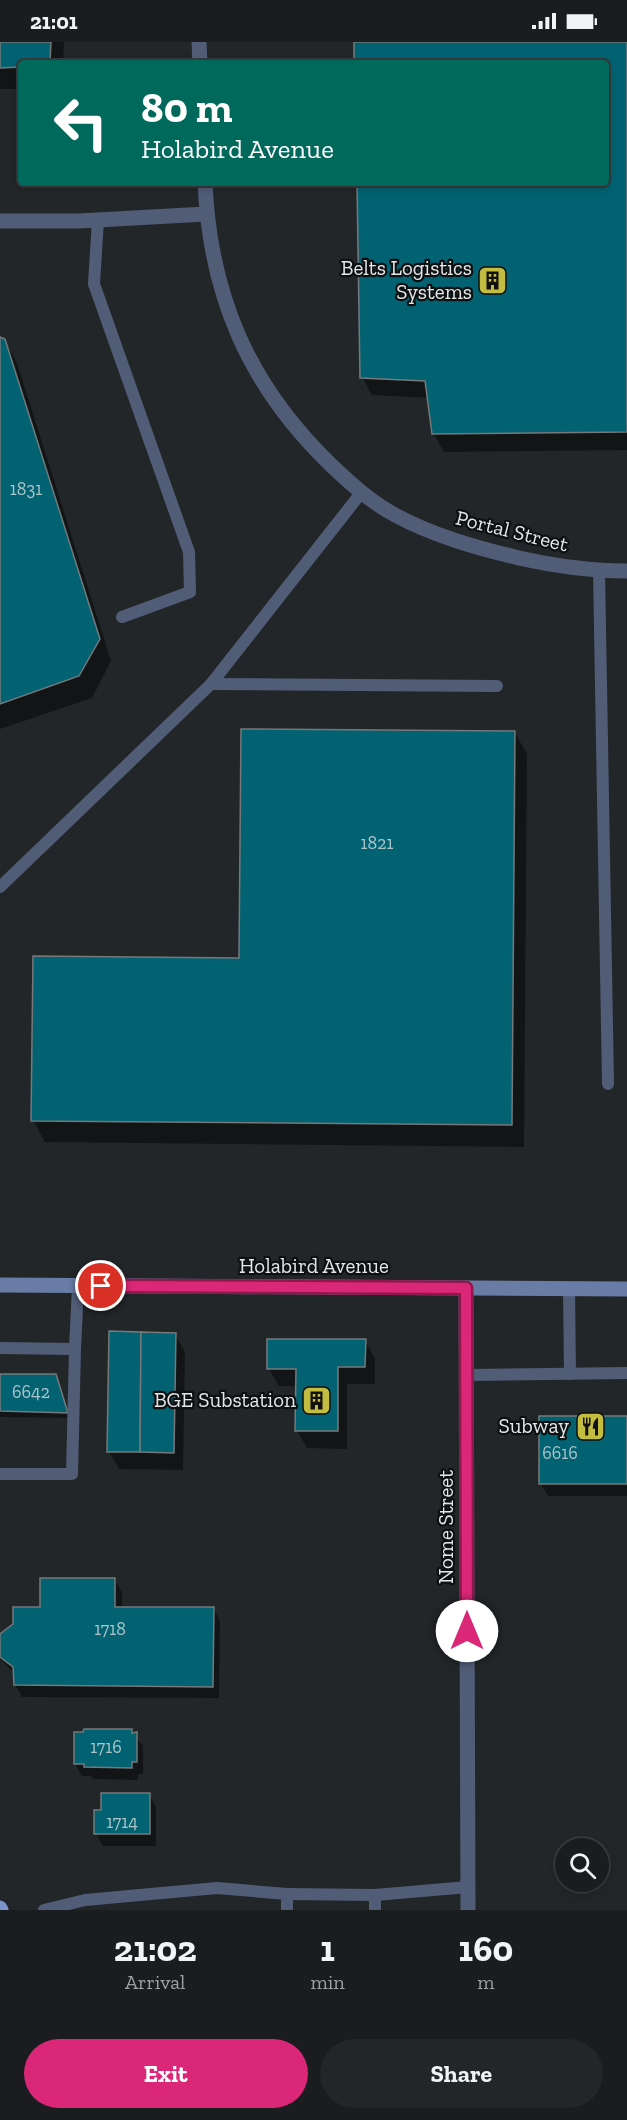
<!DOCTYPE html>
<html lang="en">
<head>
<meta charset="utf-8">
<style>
	:root { --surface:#1a1c1f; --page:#232528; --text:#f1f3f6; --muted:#9fa1a4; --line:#383a3d; --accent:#db2777 }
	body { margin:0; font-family:"Zilla Slab",serif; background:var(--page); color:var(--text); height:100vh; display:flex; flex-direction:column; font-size:22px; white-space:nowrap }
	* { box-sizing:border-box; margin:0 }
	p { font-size:20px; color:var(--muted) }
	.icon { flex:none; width:33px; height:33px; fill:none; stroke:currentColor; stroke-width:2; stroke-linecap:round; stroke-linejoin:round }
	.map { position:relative; height:1868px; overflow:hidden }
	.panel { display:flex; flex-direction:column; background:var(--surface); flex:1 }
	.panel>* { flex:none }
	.hud { position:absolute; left:18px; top:18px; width:591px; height:126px; border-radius:6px; box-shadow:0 3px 9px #0003,0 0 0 2px var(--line); background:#00695c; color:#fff; overflow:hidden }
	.buttons { position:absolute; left:555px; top:1796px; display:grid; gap:12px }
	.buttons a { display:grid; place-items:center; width:54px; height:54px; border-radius:50%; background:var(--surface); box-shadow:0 3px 9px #0003,0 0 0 2px var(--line); font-size:30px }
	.pin { position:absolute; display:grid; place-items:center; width:51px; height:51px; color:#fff; margin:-26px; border:3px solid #fff; border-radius:50%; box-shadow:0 2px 6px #0007 }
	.me { position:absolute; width:66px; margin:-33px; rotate:0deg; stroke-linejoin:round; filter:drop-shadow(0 0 4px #0008) }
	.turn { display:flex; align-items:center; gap:21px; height:126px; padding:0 24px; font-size:27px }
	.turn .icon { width:78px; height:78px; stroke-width:2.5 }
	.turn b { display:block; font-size:42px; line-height:51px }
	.eta { display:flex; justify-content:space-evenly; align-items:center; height:102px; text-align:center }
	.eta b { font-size:36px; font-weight:800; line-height:42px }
	.action { display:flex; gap:12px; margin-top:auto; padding:12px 24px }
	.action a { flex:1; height:69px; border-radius:36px; background:var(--accent); color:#fff; font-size:24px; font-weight:800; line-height:69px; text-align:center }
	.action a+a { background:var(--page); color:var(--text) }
	.status { display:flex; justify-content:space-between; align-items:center; height:42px; padding:0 30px; background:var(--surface); direction:ltr }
	.status svg { height:16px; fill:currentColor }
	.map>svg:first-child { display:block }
</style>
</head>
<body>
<div class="status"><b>21:01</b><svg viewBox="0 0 49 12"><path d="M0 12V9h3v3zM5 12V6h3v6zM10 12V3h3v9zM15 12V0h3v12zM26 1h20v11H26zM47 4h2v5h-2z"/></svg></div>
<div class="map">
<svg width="627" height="1868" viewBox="0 0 627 1868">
	<rect width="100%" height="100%" fill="#232629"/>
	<g fill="#0007">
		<path d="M 0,0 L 64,0 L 63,21 L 21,21 L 21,47 L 0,47 Z"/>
		<path d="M 356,0 L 627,0 L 627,408 L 444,410 L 434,392 L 429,356 L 372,353 L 362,335 L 358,141 L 606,141 L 606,21 L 356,21 Z"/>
		<path d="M 0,296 L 4,298 L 17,321 L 111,619 L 92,656 L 0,687 Z"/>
		<path d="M 515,691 L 527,712 L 524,1105 L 45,1100 L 33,1078 L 241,917 Z"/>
		<path d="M 175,1292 L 185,1310 L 183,1428 L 119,1427 L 109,1410 Z"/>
		<path d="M 365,1299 L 375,1316 L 375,1342 L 347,1342 L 347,1407 L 307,1406 L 297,1389 L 297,1344 L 279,1344 L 269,1327 Z"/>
		<path d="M 0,1333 L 55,1333 L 70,1376 L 0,1375 Z"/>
		<path d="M 627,1375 L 627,1454 L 548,1454 L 541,1442 Z"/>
		<path d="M 115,1538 L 122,1550 L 122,1566 L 213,1566 L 220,1579 L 219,1656 L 22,1655 L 15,1642 L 15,1632 L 0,1617 L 0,1594 L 42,1566 Z"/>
		<path d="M 131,1689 L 143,1704 L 143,1732 L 138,1732 L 138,1738 L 93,1737 L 91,1734 L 82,1734 L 75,1722 L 85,1692 Z"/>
		<path d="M 149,1753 L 156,1765 L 156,1804 L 103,1804 L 96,1792 L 102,1769 Z"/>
	</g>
	<g fill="#026271" stroke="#74797b" stroke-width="1.5">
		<path d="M 0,0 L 51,0 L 50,21 L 21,21 L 21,25 L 0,26 Z"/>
		<path d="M 354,0 L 627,0 L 627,390 L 432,392 L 425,339 L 360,336 L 357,141 L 606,141 L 606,21 L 354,21 Z"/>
		<path d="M 0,295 L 5,297 L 100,597 L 79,634 L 0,662 Z"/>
		<path d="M 241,687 L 515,689 L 512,1083 L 31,1079 L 33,914 L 239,916 Z"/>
		<path d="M 109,1289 L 141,1290 L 140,1410 L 107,1410 Z"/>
		<path d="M 141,1290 L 176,1291 L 174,1411 L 140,1410 Z"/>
		<path d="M 267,1297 L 366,1297 L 365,1325 L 338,1325 L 338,1389 L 295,1389 L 296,1327 L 267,1327 Z"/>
		<path d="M 0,1332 L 56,1332 L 68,1371 L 0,1369 Z"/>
		<rect x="539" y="1374" width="88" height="68"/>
		<path d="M 40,1536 L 115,1536 L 115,1565 L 214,1565 L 213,1645 L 14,1643 L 13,1625 L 0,1615 L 0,1592 L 13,1582 L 13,1565 L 40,1565 Z"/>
		<path d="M 84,1687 L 132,1687 L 132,1691 L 137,1690 L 137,1720 L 132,1720 L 132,1726 L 84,1725 L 84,1722 L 74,1722 L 74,1690 L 83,1690 Z"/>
		<path d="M 101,1751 L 150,1751 L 150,1792 L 94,1792 L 94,1768 L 101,1768 Z"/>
	</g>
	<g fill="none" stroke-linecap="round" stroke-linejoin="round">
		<g stroke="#515d77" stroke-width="12">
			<path d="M 98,178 L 94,242 L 189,510 L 190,550 L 122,575"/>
			<path d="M 599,529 L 608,1042"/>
			<path d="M 211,642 L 497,644"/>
			<path d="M 0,845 L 211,642 L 361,451"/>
			<path d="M 569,1247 L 570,1332"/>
			<path d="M 0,1306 L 75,1307 L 78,1244"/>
			<path d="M 466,1333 L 627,1331"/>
			<path d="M 0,1432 L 72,1432 L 75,1307"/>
			<path d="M 287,1852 L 375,1853 L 468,1845"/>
			<path d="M 375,1853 L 375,1868"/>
			<path d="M 44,1868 L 85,1858 L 217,1846 L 287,1852 L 287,1868"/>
		</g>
		<g stroke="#515d77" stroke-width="15">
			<path d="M 199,0 L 200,21"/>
			<path d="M 205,141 C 210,254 249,344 331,423 C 351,442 371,460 395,473 C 434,494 477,506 519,516 C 555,524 590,529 627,529"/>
			<path d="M 0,179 L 79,179 L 206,172"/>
			<path d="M 466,1246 L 468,1868"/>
		</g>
		<path stroke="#697ca5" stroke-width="15" d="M 0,1243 L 627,1247"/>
		<path stroke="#7c93c9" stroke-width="15" d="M 0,1866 L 1,1868"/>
	</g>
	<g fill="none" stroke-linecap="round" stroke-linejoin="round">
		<defs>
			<path id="route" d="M 101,1244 L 466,1246 L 467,1589"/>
		</defs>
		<use href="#route" stroke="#8e194d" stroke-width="15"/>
		<use href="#route" stroke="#db2777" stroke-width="10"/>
	</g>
	<defs>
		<symbol id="building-square" viewBox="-11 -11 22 22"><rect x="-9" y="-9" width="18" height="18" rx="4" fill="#c4bc3e" stroke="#0d0f10"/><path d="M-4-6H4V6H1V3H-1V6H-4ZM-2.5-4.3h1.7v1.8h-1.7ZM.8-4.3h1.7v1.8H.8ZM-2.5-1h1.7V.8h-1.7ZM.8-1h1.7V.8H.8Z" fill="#111"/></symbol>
		<symbol id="restaurant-square" viewBox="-11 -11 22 22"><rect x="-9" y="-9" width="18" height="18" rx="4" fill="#c4bc3e" stroke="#0d0f10"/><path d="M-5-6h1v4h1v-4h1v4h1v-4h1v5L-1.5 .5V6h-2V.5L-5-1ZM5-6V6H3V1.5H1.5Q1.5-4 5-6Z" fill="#111"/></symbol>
	</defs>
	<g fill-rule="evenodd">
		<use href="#building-square" x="476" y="222" width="33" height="33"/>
		<use href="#building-square" x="300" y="1342" width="33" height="33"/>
		<use href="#restaurant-square" x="574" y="1368" width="33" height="33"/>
	</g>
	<g text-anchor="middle" stroke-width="4.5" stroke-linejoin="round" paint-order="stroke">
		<g font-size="18" fill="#acc5ca">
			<text x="26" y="453">1831</text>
			<text x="377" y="807">1821</text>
			<text x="31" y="1356">6642</text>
			<text x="560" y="1417">6616</text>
			<text x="110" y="1593">1718</text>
			<text x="106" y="1711">1716</text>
			<text x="122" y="1786">1714</text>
		</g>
		<g font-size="21" fill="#e4e6e8" stroke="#0d0f10" text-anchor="end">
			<text x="472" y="233">Belts Logistics<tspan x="472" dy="24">Systems</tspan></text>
			<text x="296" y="1365">BGE Substation</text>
			<text x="569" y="1391">Subway</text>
		</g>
		<g font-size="21" fill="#e4e6e8" stroke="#0d0f10">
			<text transform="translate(512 489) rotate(14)" y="7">Portal Street</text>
			<text x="314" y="1231">Holabird Avenue</text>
			<text transform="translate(446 1485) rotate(-90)" y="7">Nome Street</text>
		</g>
	</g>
</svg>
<div class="buttons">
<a><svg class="icon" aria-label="search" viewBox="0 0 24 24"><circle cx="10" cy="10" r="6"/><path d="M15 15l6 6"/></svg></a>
</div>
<div class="pin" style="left:101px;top:1244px;background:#d93025"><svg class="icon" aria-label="arrive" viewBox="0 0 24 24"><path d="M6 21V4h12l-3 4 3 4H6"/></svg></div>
<svg class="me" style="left:467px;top:1589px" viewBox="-20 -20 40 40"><circle r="19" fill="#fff"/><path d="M0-13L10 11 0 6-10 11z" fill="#db2777"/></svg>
<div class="hud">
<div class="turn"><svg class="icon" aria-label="left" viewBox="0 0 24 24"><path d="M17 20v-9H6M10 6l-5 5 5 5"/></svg><div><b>80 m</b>Holabird Avenue</div></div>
</div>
</div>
<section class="panel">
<div class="eta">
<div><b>21:02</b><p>Arrival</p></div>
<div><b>1</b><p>min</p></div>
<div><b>160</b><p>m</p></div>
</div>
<div class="action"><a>Exit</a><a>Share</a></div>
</section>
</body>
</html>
